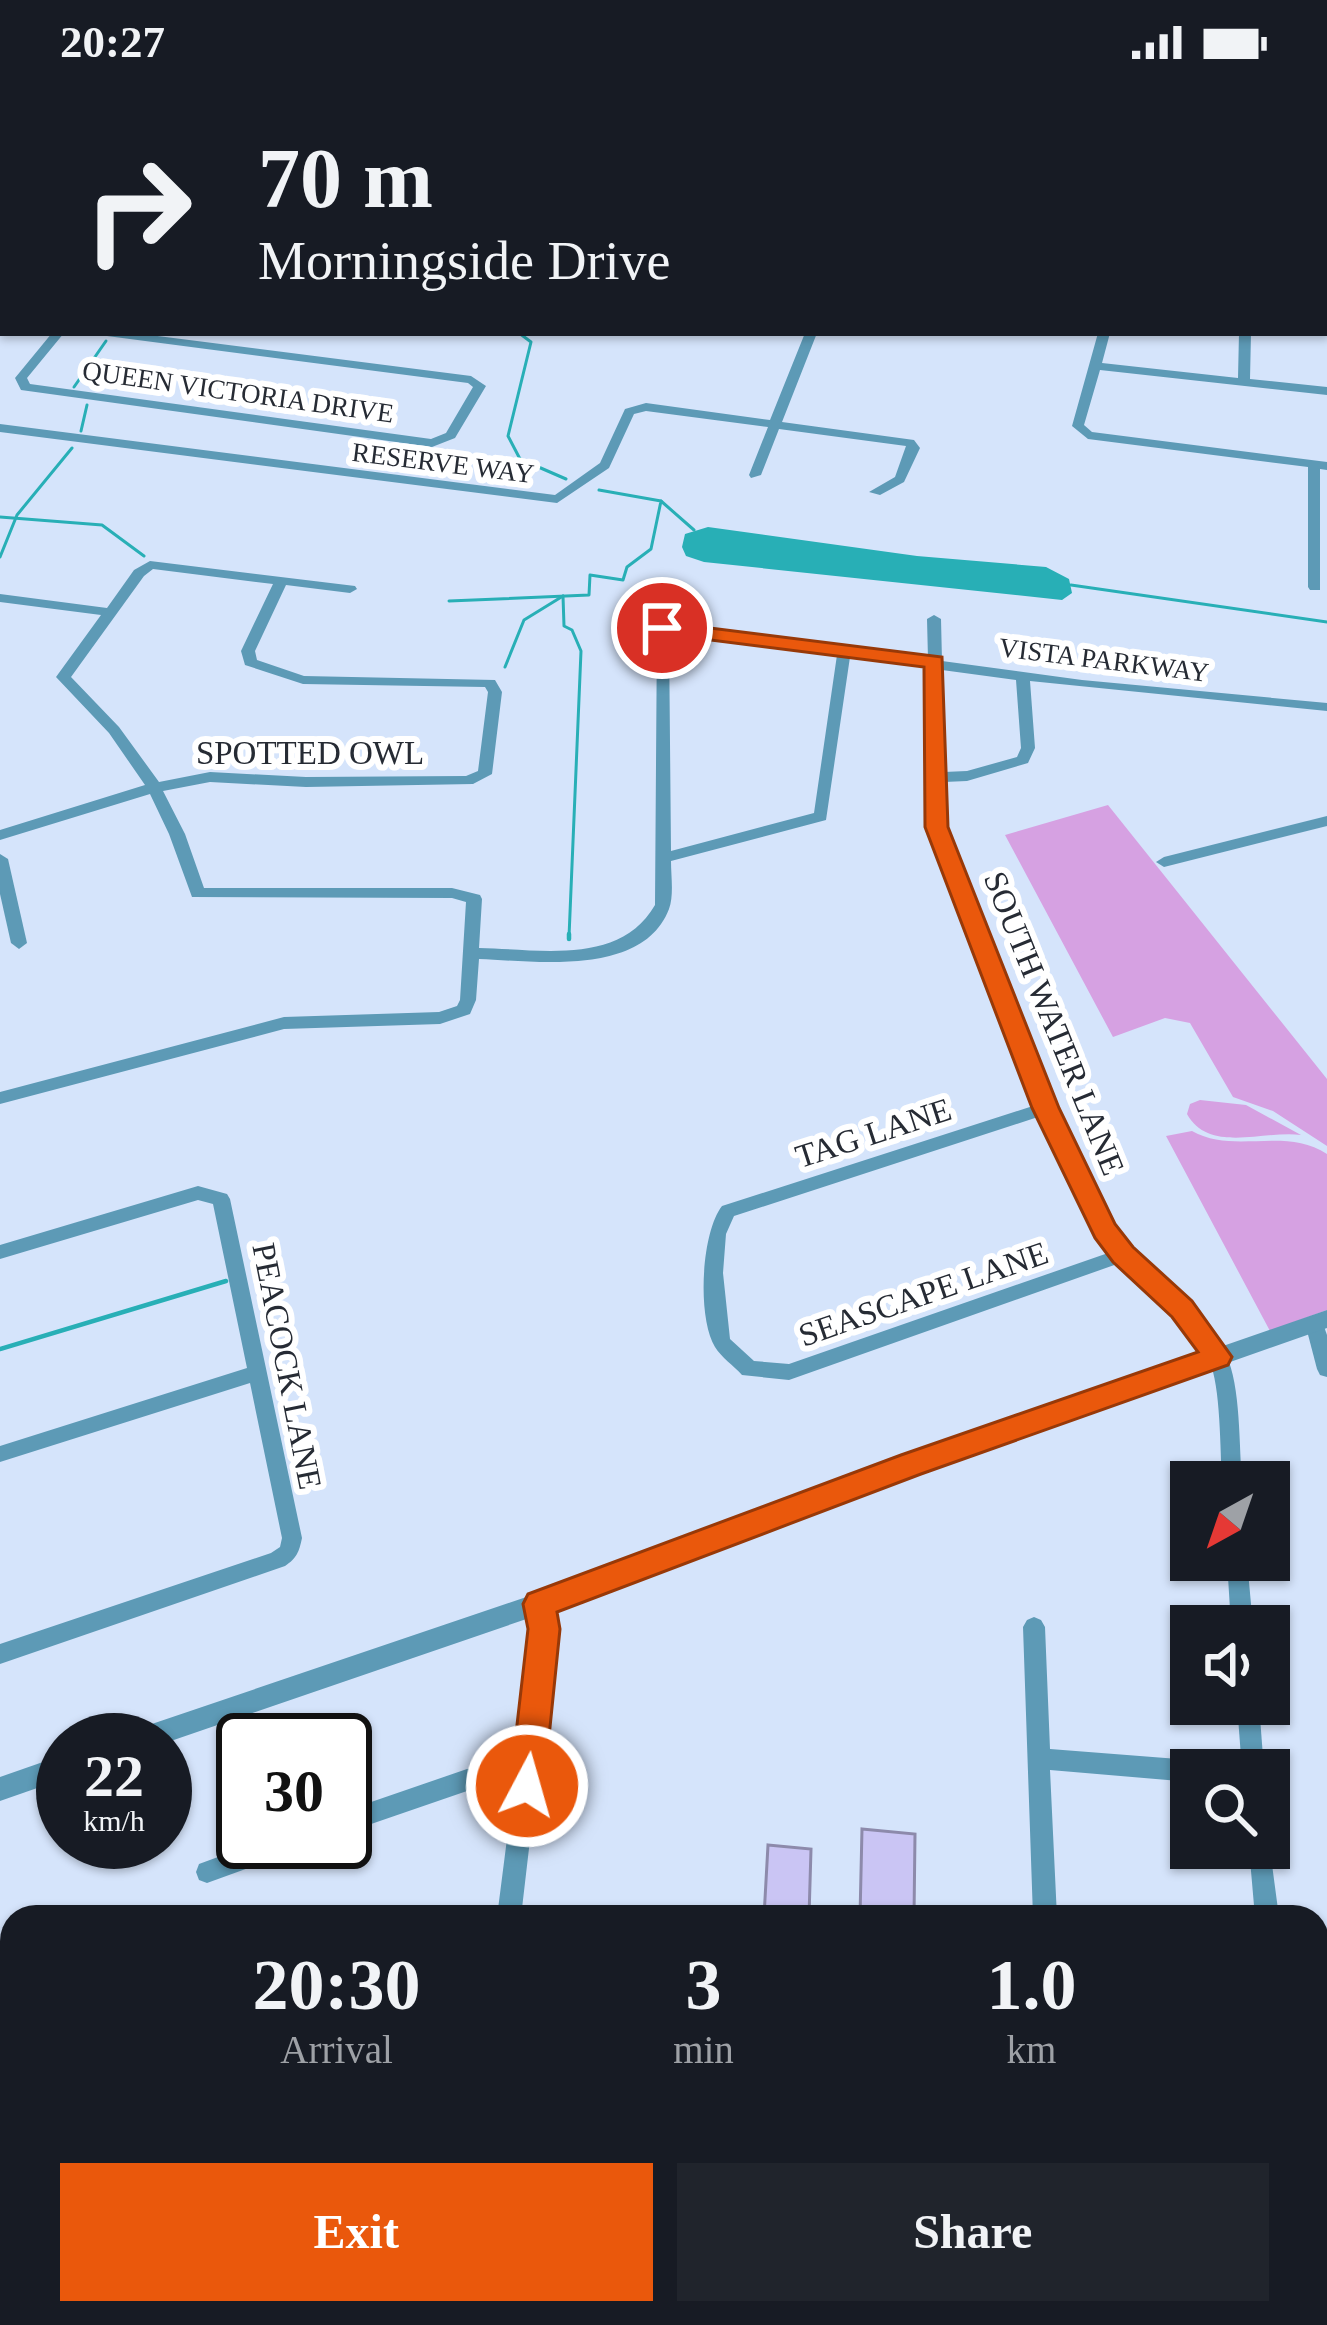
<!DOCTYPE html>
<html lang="en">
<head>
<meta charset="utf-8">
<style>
	:root { --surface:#171b24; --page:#20242c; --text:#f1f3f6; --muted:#9ea1a6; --accent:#ea580c }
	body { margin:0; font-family:"Times New Roman",serif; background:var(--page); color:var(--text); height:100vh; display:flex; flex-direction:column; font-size:45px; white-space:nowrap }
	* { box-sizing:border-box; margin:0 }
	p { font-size:39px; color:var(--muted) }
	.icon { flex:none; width:66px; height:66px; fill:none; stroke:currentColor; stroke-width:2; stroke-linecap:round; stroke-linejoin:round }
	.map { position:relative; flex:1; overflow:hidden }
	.side { position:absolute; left:0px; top:1821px; width:1329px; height:420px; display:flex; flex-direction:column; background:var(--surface); border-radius:36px 36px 0 0; box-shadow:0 3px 9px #0004 }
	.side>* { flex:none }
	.banner { position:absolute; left:0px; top:0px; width:1329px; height:252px; box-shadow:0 3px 9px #0004; background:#171b24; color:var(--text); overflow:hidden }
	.needle { width:78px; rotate:220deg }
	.fabs { position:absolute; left:1170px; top:1377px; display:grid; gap:24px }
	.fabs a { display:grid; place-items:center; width:120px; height:120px; border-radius:0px; background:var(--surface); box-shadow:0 3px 9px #0004; font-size:60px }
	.speed { position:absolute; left:36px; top:1629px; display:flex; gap:24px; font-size:60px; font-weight:700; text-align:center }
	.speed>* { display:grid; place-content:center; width:156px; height:156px; border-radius:50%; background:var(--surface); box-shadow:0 3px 9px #0004; line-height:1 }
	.speed small { font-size:30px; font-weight:400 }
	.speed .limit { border:6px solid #111; border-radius:18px; background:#fff; color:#111 }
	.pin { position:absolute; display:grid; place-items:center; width:102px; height:102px; color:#fff; margin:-51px; border:6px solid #fff; border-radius:50%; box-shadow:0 3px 12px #0007 }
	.me { position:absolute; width:132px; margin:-66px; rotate:6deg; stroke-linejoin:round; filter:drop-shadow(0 0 9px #0008) }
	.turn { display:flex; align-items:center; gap:42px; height:252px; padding:0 60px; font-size:54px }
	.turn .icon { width:156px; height:156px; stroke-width:2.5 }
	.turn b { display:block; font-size:84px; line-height:102px }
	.eta { display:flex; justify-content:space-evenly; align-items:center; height:204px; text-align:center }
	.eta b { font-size:72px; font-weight:800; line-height:84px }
	.action { display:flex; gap:24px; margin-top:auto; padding:24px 60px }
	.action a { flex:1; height:138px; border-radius:0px; background:var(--accent); color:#fff; font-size:48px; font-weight:800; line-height:138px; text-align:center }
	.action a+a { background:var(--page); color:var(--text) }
	.status { display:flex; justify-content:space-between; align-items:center; height:84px; padding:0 60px; background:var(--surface); direction:ltr }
	.status svg { height:33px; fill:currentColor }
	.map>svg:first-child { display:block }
</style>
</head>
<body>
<div class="status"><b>20:27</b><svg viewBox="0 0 49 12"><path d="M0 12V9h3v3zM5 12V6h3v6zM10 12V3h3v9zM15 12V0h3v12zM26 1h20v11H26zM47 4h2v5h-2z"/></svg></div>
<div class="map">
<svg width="1327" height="2241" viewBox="0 0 1327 2241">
	<rect width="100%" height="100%" fill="#d5e4fb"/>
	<g fill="#d6a1e2">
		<path d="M 1108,721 L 1327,995 L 1327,1062 L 1273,1027 L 1233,1013 L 1190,939 L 1165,934 L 1113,953 L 1005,751 Z"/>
		<path d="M 1200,1016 L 1246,1021 L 1301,1051 C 1264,1046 1209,1070 1187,1030 L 1190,1020 Z"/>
		<path d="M 1192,1047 C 1235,1071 1285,1042 1327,1070 L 1327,1226 L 1270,1247 L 1166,1052 Z"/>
	</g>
	<path fill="#28afb6" d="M 708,443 L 917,472 L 1046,483 L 1069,495 L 1072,509 L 1062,516 L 704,478 L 686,472 L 682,463 L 685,450 Z"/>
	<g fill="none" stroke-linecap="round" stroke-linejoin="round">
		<g stroke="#28afb6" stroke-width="3">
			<path d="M 66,3 L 70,0"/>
			<path d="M 519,249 L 531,258 L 508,352 L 520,375 L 566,395"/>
			<path d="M 74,303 L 106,257"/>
			<path d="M 81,347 L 87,321"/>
			<path d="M 661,417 L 694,446"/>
			<path d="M 0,433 L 102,441 L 144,472"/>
			<path d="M 0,473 L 17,431 L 72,364"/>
			<path d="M 1071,501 L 1327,538"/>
			<path d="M 563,512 L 564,542 L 572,546 L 581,567 L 569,853"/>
			<path d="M 449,517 L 589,511 L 590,491 L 623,496 L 627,483 L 651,465 L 661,417 L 599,406"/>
			<path d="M 505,583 L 524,536 L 563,512"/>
		</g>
		<g stroke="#28afb6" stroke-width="4.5">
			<path d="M 569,855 L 569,850"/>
			<path d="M 0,1265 L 226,1197"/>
		</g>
		<path stroke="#28afb6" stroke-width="6" d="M 957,1827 L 967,1833"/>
	</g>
	<g fill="#cac5f4" stroke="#8d8aab" stroke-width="3">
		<path d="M 862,1745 L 915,1750 L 914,1833 L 860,1833 Z"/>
		<path d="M 768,1761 L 811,1765 L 809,1833 L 764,1833 Z"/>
		<path d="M 798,2229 L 889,2229 L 892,2241 L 746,2241 L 745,2239 Z"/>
	</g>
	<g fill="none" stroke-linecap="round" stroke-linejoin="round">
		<g fill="#5d9ab6" fill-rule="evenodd">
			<path d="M 1185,0 L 1195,0 L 1194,3 L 1184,3 Z"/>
			<rect x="1326" y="90" width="1" height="7"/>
			<rect x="1326" y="188" width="1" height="6"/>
			<rect x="0" y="234" width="3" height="6"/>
			<path d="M 52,249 L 64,249 L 27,294 L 30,300 L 431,355 L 446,349 L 473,303 L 468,299 L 107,252 L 101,249 L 134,249 L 471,292 L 486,302 L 455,354 L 432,363 L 21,306 L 15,294 Z"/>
			<path d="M 805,249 L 817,249 L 782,338 L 914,356 L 920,364 L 904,398 L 880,411 L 869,408 L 895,393 L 906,362 L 779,345 L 761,391 L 751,394 L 749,391 L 768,343 L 646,327 L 634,330 L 609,384 L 557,419 L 0,348 L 0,340 L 555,411 L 600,379 L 625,325 L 646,319 L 770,336 Z"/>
			<path d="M 1098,249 L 1110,249 L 1102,279 L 1238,294 L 1239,249 L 1251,249 L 1250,295 L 1327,303 L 1327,311 L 1100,286 L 1084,341 L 1092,348 L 1327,378 L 1327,386 L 1320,385 L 1320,506 L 1310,506 L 1308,503 L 1308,383 L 1088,355 L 1072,342 Z"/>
			<path d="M 150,477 L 355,502 L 357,505 L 350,509 L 286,501 L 255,567 L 257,576 L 304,592 L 495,596 L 502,608 L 492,690 L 473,700 L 306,703 L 210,698 L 163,707 L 185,750 L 204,804 L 452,804 L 480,811 L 482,815 L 479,864 C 539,865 620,882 655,821 L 657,541 L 928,575 L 927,535 L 934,531 L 941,535 L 942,577 L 1082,596 L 1327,619 L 1327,627 L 1030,597 L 1035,664 L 1028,679 L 967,697 L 944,698 L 945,743 C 995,871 1041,1001 1102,1125 C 1131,1183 1198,1212 1226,1271 C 1241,1301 1239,1364 1242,1398 L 1222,1398 C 1220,1367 1221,1302 1209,1276 C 1193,1241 1149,1206 1120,1179 L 789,1296 L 742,1291 C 734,1282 721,1273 715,1263 C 697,1234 701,1149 722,1122 L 1036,1021 L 929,743 L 928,584 L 850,573 L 826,736 L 671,777 C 671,792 674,811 669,825 C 643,893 536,877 479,875 L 476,916 L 470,930 L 440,940 L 284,945 L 0,1020 L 0,1008 L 284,933 L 439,928 L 457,922 L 460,916 L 466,818 L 452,814 L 192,813 L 169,750 L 150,710 L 0,756 L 0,746 L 145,701 L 109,649 L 56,593 L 101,531 L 0,518 L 0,510 L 107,524 L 134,486 ZM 153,485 L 273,500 L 241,567 L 245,581 L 303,600 L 485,603 L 488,608 L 478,687 L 466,692 L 306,693 L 210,688 L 159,698 L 119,643 L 71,593 L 144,492 ZM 669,549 L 837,571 L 814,729 L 671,767 ZM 942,586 L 1016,596 L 1021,664 L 1017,673 L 967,687 L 944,688 ZM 1041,1032 L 1089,1135 L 1111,1168 L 789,1280 L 754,1277 L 730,1255 L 723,1189 L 726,1150 L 734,1132 Z"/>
			<path d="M 1327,732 L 1327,742 L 1164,783 L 1156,778 L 1164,773 Z"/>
			<path d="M 0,770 L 8,775 L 27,859 L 19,865 L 11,859 L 0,810 Z"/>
			<path d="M 198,1102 L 227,1110 L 230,1115 L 302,1454 C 299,1468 297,1474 285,1482 L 0,1580 L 0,1560 L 271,1469 L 280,1463 L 282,1454 L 250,1299 L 0,1378 L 0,1362 L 247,1284 L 213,1120 L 198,1116 L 0,1175 L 0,1161 Z"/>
			<path d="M 1314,1231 L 1321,1234 L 1327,1251 L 1327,1293 L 1320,1291 L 1317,1285 L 1305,1239 L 1307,1234 Z"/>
			<path d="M 1227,1476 L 1247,1476 L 1253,1542 L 1231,1542 Z"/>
			<path d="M 539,1511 L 546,1513 C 563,1556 547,1610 542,1654 C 535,1713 528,1773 521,1833 L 497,1833 L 514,1700 L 467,1707 L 345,1749 L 345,1727 L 467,1685 L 517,1678 L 533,1545 L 529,1520 L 532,1513 Z"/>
			<path d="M 1034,1533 L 1041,1536 L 1045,1543 L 1050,1665 L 1191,1676 L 1199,1680 L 1202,1686 L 1191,1686 L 1191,1698 L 1050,1686 L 1057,1833 L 1033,1833 L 1023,1543 L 1027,1536 Z"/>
			<path d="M 1237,1620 L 1259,1620 L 1264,1686 L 1242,1686 Z"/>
			<path d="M 259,1758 L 301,1758 L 298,1766 L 290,1769 L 207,1799 L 199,1796 L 196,1788 L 199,1780 Z"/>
			<path d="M 1269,1758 L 1279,1833 L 1255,1833 L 1249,1764 L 1269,1764 Z"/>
			<rect x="1317" y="2031" width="10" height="24"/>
			<path d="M 12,2150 L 12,2176 L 0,2180 L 0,2154 Z"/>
			<path d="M 1317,2222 L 1321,2241 L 1295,2241 L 1294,2229 L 1317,2229 Z"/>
			<path d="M 447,2229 L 473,2229 L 472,2241 L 446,2241 Z"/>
			<path d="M 1038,2229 L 1064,2229 L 1065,2241 L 1039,2241 Z"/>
		</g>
		<g fill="#5d9ab6" fill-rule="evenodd">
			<path d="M 1327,1226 L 1327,1244 L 918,1388 L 547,1528 L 165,1659 L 165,1656 L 127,1656 L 131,1647 L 140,1644 L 547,1506 L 903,1373 Z"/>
			<path d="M 63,1671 L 63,1695 L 0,1717 L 0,1693 Z"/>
		</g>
		<g fill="#207394" fill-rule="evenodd">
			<path d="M 321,0 L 337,0 L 340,3 L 324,3 Z"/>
			<path d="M 3,201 L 3,213 L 0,214 L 0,202 Z"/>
		</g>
	</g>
	<path fill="#ea580c" stroke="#983908" stroke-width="3" d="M 662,538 L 942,573 L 948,743 L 1059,1024 L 1115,1140 L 1133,1163 L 1192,1217 L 1232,1273 L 1228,1281 L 921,1390 L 557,1528 L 560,1545 L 544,1702 L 539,1713 L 527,1718 L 515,1713 L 510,1702 L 528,1545 L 523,1520 L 528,1510 L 901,1371 L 1198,1268 L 1172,1233 L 1113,1178 L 1095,1154 L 1032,1024 L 925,743 L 924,583 L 655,549 L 655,540 Z"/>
	<g text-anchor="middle" stroke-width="12" stroke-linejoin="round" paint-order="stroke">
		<g font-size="27" fill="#262b34" stroke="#fff">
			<text transform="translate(238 308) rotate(8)" y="9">QUEEN VICTORIA DRIVE</text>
			<text transform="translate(443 379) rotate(7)" y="9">RESERVE WAY</text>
			<text transform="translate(1104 576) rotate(7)" y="9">VISTA PARKWAY</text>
		</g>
		<g font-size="33" fill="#262b34" stroke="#fff">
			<text x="310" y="680">SPOTTED OWL</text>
			<text transform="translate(1055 939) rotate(68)" y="12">SOUTH WATER LANE</text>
			<text transform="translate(873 1048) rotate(-18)" y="12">TAG LANE</text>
			<text transform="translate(923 1209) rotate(-19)" y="12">SEASCAPE LANE</text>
			<text transform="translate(288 1282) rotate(79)" y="12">PEACOCK LANE</text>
		</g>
	</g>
</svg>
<div class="fabs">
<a><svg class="needle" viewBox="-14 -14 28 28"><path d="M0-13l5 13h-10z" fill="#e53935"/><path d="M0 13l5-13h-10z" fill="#9ea1a6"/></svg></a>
<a><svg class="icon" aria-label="sound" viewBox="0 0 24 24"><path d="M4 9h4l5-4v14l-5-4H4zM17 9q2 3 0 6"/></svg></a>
<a><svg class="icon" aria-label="search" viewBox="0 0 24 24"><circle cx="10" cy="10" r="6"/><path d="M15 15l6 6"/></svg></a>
</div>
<div class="speed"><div>22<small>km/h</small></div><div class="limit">30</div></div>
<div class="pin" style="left:662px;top:544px;background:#d93025"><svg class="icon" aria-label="arrive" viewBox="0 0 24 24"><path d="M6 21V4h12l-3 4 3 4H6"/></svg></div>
<svg class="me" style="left:527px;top:1702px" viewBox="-20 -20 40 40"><circle r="17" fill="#ea580c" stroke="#fff" stroke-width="3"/><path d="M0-11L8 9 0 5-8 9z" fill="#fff"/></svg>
<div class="banner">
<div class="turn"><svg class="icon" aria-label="right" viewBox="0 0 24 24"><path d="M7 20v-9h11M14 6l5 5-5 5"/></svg><div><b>70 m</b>Morningside Drive</div></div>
</div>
<section class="side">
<div class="eta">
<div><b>20:30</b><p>Arrival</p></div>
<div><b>3</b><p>min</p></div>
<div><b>1.0</b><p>km</p></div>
</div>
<div class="action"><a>Exit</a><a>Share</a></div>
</section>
</div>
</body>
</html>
